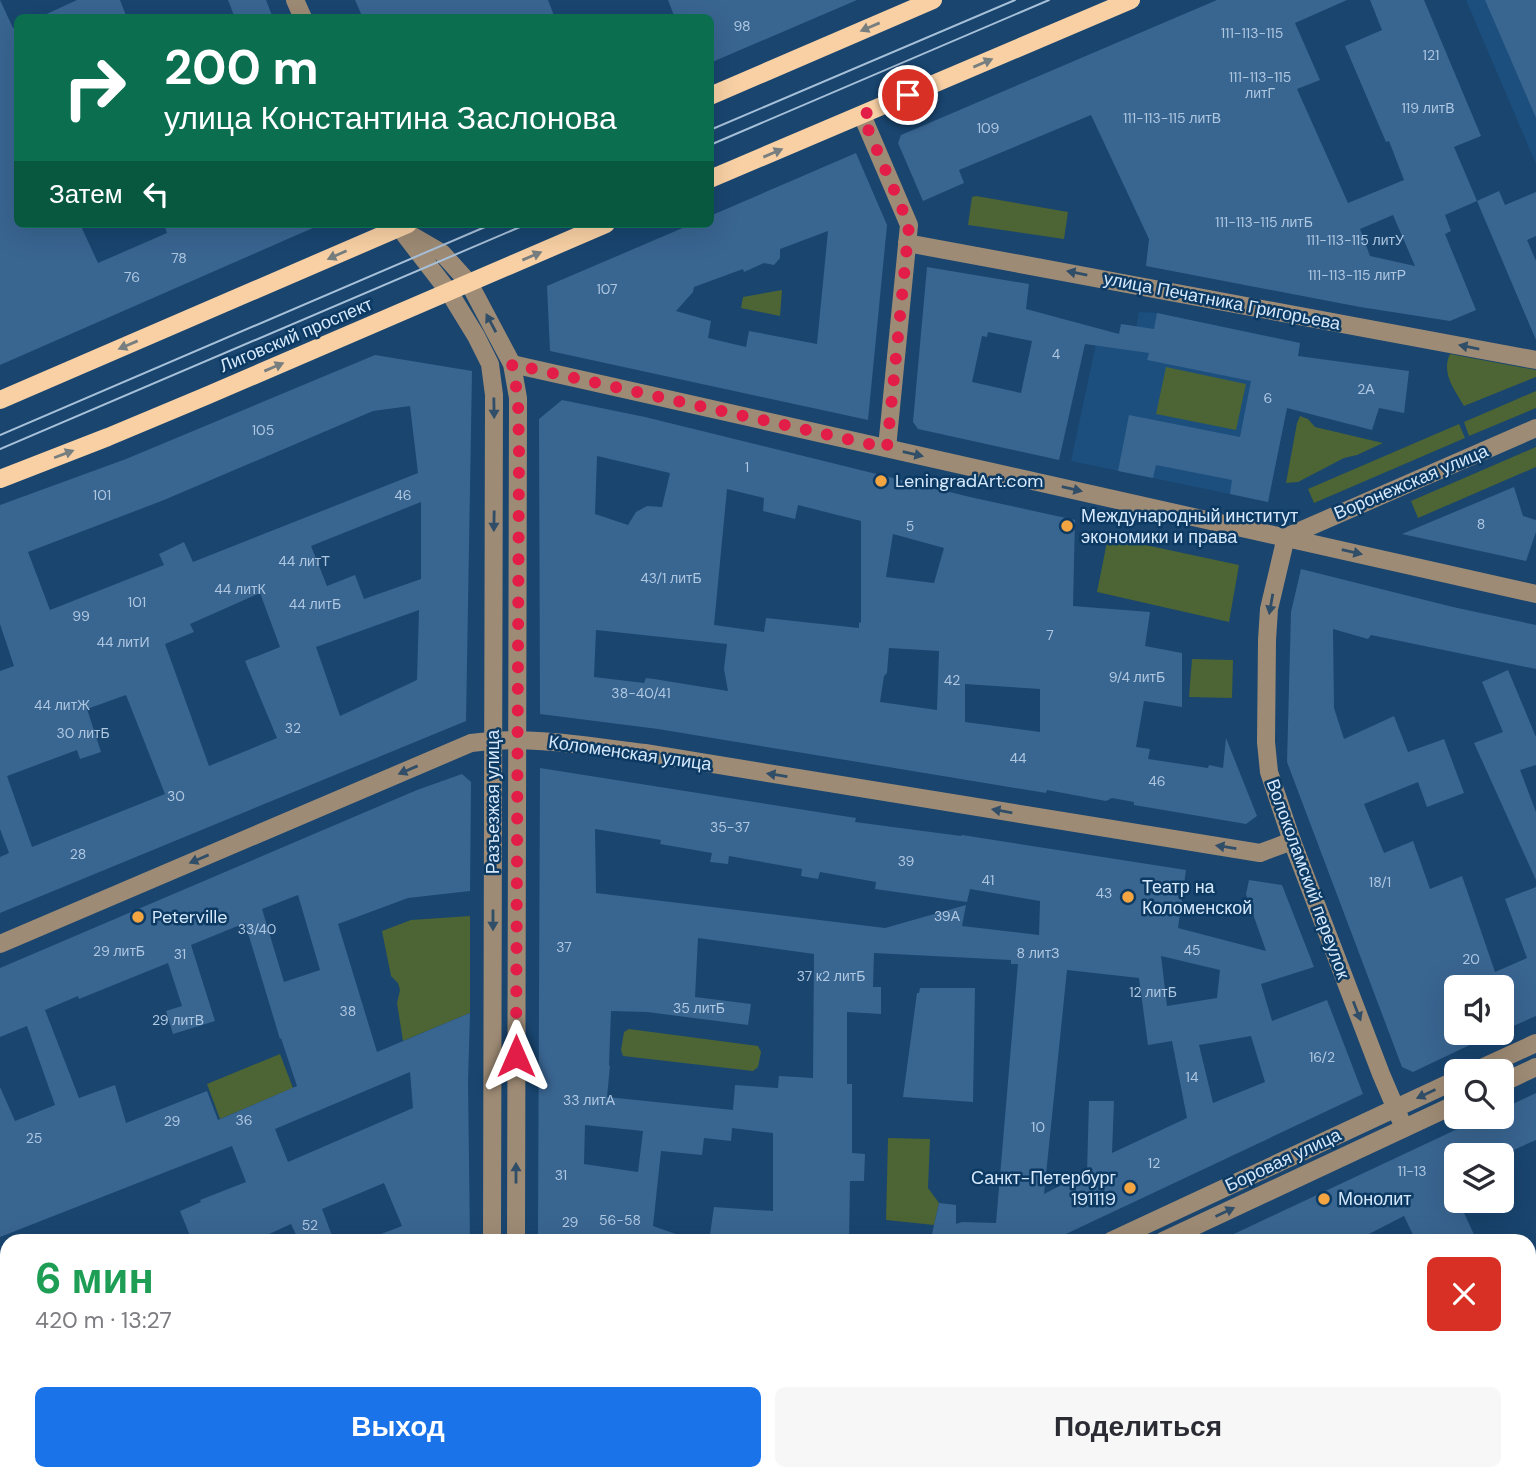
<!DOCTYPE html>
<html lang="ru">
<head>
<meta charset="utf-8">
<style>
	:root { --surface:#fff; --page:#f7f7f7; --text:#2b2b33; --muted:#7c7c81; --accent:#1a73e8 }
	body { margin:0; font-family:"DM Sans",sans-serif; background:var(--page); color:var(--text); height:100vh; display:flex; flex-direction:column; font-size:26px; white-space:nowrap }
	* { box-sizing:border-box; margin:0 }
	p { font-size:23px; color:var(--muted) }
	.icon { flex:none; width:38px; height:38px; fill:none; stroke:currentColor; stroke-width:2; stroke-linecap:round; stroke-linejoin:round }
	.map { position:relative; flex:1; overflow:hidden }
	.side { position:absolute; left:0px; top:1234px; width:1536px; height:247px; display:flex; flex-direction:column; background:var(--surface); border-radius:21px 21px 0 0; box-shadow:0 7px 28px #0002 }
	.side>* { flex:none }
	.banner { position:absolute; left:14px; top:14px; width:700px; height:214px; border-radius:10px; box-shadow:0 7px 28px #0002; background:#0b6e4f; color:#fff; overflow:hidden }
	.fabs { position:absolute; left:1444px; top:975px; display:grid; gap:14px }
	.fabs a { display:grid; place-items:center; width:70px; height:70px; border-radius:10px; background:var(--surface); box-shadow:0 7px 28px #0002; font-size:35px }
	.pin { position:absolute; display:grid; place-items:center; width:60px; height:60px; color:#fff; margin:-30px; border:4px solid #fff; border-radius:50%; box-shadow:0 2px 7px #0007 }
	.me { position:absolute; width:77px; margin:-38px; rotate:0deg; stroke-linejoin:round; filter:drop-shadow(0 0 5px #0008) }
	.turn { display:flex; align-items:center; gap:24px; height:147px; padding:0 35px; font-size:32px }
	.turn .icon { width:91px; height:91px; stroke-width:2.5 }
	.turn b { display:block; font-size:49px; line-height:60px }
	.then { display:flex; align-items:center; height:66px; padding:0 35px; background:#0003; gap:14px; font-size:26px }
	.round { display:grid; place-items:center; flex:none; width:74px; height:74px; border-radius:10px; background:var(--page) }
	.overview { display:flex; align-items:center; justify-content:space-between; height:119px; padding:0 35px }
	h1 { font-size:42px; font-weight:700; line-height:52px; color:#1e9e55 }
	.button { display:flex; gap:14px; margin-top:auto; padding:14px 35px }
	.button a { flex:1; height:80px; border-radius:10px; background:var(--accent); color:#fff; font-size:28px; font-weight:700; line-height:80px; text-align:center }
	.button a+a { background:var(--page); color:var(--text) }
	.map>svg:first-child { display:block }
</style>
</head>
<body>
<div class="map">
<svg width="1536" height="1479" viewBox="0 0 1536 1479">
	<rect width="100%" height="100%" fill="#19456f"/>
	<g fill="#1c4f7e">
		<path d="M 1466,0 L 1536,0 L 1536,164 Z"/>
		<path d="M 1139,312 L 1157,313 L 1300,343 L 1268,502 L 1071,461 L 1096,344 L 1132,350 Z"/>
		<path d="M 162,1474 L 412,1474 L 383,1479 L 150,1479 Z"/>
	</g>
	<g fill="#4d6434">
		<path d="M 976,196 L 1068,212 L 1064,239 L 968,225 L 972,197 Z"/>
		<path d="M 782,290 L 780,316 L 741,308 L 743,297 Z"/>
		<path d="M 1450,354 L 1536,370 L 1536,377 L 1464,406 C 1454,389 1441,373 1450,354 Z"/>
		<path d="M 1166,367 L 1246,384 L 1236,430 L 1156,414 Z"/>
		<path d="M 1536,391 L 1536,408 L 1469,436 L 1464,422 Z"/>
		<path d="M 1300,416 L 1308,419 L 1315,427 L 1383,443 L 1357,455 L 1344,458 L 1298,482 L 1286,483 L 1297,423 Z"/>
		<path d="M 1459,424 L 1465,438 L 1314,503 L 1308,489 Z"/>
		<path d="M 1536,447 L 1536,467 L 1418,518 L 1411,501 Z"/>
		<path d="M 1108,537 L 1239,565 L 1229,622 L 1097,592 Z"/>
		<path d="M 1192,659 L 1233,660 L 1232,698 L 1189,697 Z"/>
		<path d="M 470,916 L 470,1013 L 403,1041 L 397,1003 L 400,990 L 398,983 L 391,976 L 382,931 L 411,920 Z"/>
		<path d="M 629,1029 L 758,1046 L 761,1052 L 758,1067 L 753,1071 L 623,1056 L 621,1050 L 624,1032 Z"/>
		<path d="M 280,1054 L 293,1088 L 220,1119 L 207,1084 Z"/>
		<path d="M 888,1138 L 930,1139 L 928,1188 L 939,1203 L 934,1225 L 886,1220 Z"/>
		<path d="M 1530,1374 L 1536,1374 L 1536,1479 L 1506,1479 L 1480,1474 L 1530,1474 Z"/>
	</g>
	<g fill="#396591" fill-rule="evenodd">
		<path d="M 0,0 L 13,28 L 18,26 L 18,224 L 80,224 L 98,263 L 167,233 L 164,224 L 322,224 L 0,365 Z"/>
		<path d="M 77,0 L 120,0 L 127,18 L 38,18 Z"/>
		<path d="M 228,0 L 266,0 L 273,18 L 235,18 Z"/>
		<path d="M 355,0 L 548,0 L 555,18 L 363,18 Z"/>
		<path d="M 668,0 L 857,0 L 710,63 L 710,18 L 675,18 Z"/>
		<path d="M 1217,0 L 1347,0 L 1295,23 L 1320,80 L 1297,89 L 1348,203 L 1404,180 L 1389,141 L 1386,142 L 1345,46 L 1382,30 L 1370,0 L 1424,0 L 1481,136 L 1454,147 L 1477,201 L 1445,215 L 1451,231 L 1445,234 L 1476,310 L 1450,321 L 1360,307 L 1146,266 L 1149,239 L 1091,115 L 959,170 L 964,183 L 923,201 L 898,143 L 901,135 ZM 1393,215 L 1415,266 L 1370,256 L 1360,229 Z"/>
		<path d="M 1485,0 L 1536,0 L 1536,118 Z"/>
		<path d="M 856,153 L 887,225 L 868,420 L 550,351 L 547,286 L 692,224 L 710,224 L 710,216 ZM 828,231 L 817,344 L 749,331 L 746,347 L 708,338 L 711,321 L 676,311 L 693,292 L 694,287 L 743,269 L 744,272 L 764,263 L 774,265 L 780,258 L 780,249 Z"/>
		<path d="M 1499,191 L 1505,205 L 1536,192 L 1536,236 L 1527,240 L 1536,261 L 1536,340 L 1477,201 Z"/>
		<path d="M 927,267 L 1029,284 L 1026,309 L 1119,334 L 1121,324 L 1154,329 L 1157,313 L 1300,343 L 1298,356 L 1409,371 L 1404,413 L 1379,408 L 1372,430 L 1287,408 L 1268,502 L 1230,494 L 1232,480 L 1156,465 L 1153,478 L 1118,471 L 1129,415 L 1240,437 L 1251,381 L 1147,360 L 1149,353 L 1085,344 L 1059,460 L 918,429 L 913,422 ZM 988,332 L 1032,341 L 1021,393 L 972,382 L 982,336 L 987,337 Z"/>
		<path d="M 375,355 L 472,371 L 466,721 L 0,913 L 0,857 L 9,853 L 0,829 L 0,671 L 14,666 L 0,624 L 0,505 L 126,459 ZM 410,406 L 418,473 L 193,562 L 184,542 L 159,554 L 164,565 L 50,610 L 28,552 L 164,500 L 373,411 ZM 421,502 L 421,579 L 364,599 L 355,575 L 327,586 L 311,546 ZM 260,593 L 280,647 L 245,661 L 277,738 L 209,766 L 165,644 L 194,632 L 190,624 ZM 419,610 L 417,680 L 340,716 L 316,647 ZM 126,695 L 165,794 L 32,847 L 7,776 L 77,750 L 80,759 L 101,752 L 87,709 Z"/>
		<path d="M 562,400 L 645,417 L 970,497 L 1075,520 L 1073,606 L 1150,612 L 1145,646 L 1182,653 L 1182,707 L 1144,701 L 1136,747 L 1150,749 L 1148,759 L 1208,768 L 1209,765 L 1223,768 L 1226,738 L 1257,816 L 1246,824 L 1134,805 L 1134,802 L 1112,798 L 1106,801 L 1047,790 L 1046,793 L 658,729 L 540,714 L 539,419 ZM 597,456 L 670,473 L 662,507 L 647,506 L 636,512 L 628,525 L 595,514 ZM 727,489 L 764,498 L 763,511 L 795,519 L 798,505 L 861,521 L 861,622 L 859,623 L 859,628 L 766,618 L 764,632 L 714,625 ZM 893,534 L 944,548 L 934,583 L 886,577 ZM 596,630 L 727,644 L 724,669 L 728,691 L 654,679 L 646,678 L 644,683 L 594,677 ZM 889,648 L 939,651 L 937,710 L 880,702 L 884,676 L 887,673 ZM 965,684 L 1040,689 L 1040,732 L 965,722 Z"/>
		<path d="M 1514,487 L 1523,516 L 1536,520 L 1536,532 L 1526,561 L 1402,534 Z"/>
		<path d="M 1301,569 L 1453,607 L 1536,625 L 1536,669 L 1371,635 L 1368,639 L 1333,629 L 1334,708 L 1344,739 L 1394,716 L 1408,752 L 1444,739 L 1464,793 L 1427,807 L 1418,782 L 1364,804 L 1384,853 L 1413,841 L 1430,889 L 1462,876 L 1495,972 L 1527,958 L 1505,899 L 1536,887 L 1536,1016 L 1502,1031 L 1502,987 L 1456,987 L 1456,1032 L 1497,1032 L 1413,1072 L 1402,1067 L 1287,762 L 1291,612 Z"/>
		<path d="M 1508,670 L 1536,737 L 1536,765 L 1520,770 L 1536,812 L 1536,880 L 1474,743 L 1503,732 L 1482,682 Z"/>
		<path d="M 540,768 L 856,818 L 855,822 L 961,836 L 962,835 L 1186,870 L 1178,928 L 1266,951 L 1246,894 L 1249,880 L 1282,885 L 1314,967 L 1261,984 L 1272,1021 L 1327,1000 L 1363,1094 L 1051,1241 L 917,1241 L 932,1234 L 939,1203 L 956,1205 L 956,1224 L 962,1222 L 996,1223 L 1018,964 L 1011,964 L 1011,960 L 874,953 L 873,987 L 881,987 L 881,1014 L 847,1012 L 847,1084 L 852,1084 L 852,1153 L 865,1154 L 864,1181 L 850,1181 L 849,1241 L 709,1241 L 714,1207 L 773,1211 L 773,1133 L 732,1128 L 731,1141 L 704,1138 L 702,1155 L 661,1151 L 653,1226 L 687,1238 L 686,1241 L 556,1241 L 538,1234 ZM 595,829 L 661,840 L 660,844 L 712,853 L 710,862 L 728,864 L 729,856 L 802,869 L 801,876 L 818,879 L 820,872 L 876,882 L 875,889 L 967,902 L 970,889 L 1040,901 L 1039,935 L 962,926 L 966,905 L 885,928 L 596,893 ZM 698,938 L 814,954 L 813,1078 L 779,1076 L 778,1088 L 735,1085 L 733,1110 L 607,1097 L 610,1066 L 609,1065 L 611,1011 L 647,1012 L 748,1025 L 751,1004 L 695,997 ZM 1161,956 L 1220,970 L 1217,998 L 1167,1006 ZM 1067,970 L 1139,978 L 1148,1045 L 1172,1041 L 1187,1118 L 1112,1153 L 1114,1101 L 1089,1101 L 1087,1172 L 1044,1194 ZM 1251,1036 L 1265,1082 L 1213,1103 L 1199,1045 ZM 585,1125 L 643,1131 L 638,1172 L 584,1164 Z"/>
		<path d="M 462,774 L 471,782 L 470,891 L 408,898 L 338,924 L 377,1052 L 470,1013 L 468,1082 L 470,1241 L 369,1241 L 368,1239 L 402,1226 L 384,1183 L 322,1209 L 334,1241 L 299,1241 L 291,1224 L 254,1241 L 192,1241 L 180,1211 L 201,1202 L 200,1200 L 246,1182 L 232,1146 L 0,1237 L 0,1087 L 15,1121 L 55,1105 L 27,1026 L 0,1037 L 0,968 L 417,790 ZM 298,895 L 320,970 L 284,982 L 262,909 ZM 245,923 L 280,1039 L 281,1038 L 297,1086 L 218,1120 L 207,1091 L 126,1123 L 115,1085 L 79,1098 L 45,1010 L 78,996 L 79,999 L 168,963 L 182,1006 L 166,1011 L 173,1034 L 215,1021 L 191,945 ZM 410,1072 L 413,1108 L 288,1162 L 275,1129 Z"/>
		<path d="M 920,988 L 975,988 L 973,1102 L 903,1097 L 917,993 L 919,993 Z"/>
		<path d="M 1536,1093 L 1536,1140 L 1502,1155 L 1456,1155 L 1456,1200 L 1458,1200 L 1477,1241 L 1416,1241 L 1404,1216 L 1365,1236 L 1362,1234 L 1350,1241 L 1219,1241 L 1485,1116 L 1502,1116 L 1502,1109 Z"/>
	</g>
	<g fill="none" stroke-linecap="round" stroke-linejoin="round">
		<g stroke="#9e8b75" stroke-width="18">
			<path d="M 295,0 L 303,18"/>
			<path d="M 862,115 L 909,225 L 887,448"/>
			<path d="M 399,228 L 442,253 L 469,283 L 512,364 L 518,398 L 516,1241"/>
			<path d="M 405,235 L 449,292 L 476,336 L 490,364 L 494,395 L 492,1241"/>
			<path d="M 907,243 L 1536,360"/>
			<path d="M 512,364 L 1536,594"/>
			<path d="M 1286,537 L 1269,609 L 1267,640 L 1266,742 L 1269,772 L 1292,841 L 1381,1074 L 1404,1128"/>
			<path d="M 1286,537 L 1536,428"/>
			<path d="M 0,944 L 471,743 C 529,735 587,746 645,753 L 1260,853 L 1292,841"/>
			<path d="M 1475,1071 L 1536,1043"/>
			<path d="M 1502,1083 L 1536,1067"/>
			<path d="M 1111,1241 L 1456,1080"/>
			<path d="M 1163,1241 L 1456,1104"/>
			<path d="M 430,1474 L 431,1479"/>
			<path d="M 453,1474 L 453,1479"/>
			<path d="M 1013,1474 L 1028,1479"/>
			<path d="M 1152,1474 L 1169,1479"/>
			<path d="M 3,1479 L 16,1474"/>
			<path d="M 106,1479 L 118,1474"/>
			<path d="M 710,1479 L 721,1474"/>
		</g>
		<g stroke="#f8d0a4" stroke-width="18">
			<path d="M 710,96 L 933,0"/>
			<path d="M 710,179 L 1131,0"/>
			<path d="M 0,400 L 408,224"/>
			<path d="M 0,479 L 108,437 L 206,396 L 606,224"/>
		</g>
		<g stroke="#a7c0d9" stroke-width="2">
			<path d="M 710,130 L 1015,0"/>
			<path d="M 710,145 L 1049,0"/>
			<path d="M 0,435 L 492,224"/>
			<path d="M 0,449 L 527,224"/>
			<path d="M 1054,1474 L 1070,1479"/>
			<path d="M 1097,1474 L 1113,1479"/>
			<path d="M 40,1479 L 53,1474"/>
			<path d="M 74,1479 L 87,1474"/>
		</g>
	</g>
	<defs><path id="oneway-solid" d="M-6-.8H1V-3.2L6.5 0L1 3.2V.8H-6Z" transform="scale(1.75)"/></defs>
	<g fill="#767e80">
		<use href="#oneway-solid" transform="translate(870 27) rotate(157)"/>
		<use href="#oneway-solid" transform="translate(983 63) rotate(-23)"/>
		<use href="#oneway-solid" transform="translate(773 153) rotate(-23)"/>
		<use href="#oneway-solid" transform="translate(337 255) rotate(156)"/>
		<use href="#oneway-solid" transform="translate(532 256) rotate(-23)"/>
		<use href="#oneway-solid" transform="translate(128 345) rotate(157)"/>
		<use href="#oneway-solid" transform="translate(274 367) rotate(-23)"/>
		<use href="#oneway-solid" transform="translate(64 454) rotate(-21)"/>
	</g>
	<g fill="#304e68">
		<use href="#oneway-solid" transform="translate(1077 273) rotate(-169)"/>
		<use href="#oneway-solid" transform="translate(491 323) rotate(-118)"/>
		<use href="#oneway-solid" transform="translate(1469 347) rotate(-169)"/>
		<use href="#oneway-solid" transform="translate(494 408) rotate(89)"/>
		<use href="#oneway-solid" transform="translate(913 454) rotate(13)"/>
		<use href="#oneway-solid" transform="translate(1072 489) rotate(13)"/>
		<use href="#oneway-solid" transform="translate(494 521) rotate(91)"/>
		<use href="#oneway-solid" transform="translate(1352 552) rotate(13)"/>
		<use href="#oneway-solid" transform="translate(1271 604) rotate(100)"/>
		<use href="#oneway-solid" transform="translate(408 770) rotate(157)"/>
		<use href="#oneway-solid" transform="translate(777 775) rotate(-171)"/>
		<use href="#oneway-solid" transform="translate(1002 811) rotate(-170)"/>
		<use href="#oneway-solid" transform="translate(1226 847) rotate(-171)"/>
		<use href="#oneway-solid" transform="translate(199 859) rotate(157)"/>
		<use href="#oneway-solid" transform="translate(493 920) rotate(90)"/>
		<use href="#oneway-solid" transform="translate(1357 1011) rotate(69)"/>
		<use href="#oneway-solid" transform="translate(1426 1094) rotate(155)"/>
		<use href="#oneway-solid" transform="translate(516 1173) rotate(-90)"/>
		<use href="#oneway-solid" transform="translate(1225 1212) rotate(-25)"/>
	</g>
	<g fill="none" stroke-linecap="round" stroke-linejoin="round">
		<path stroke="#e11d48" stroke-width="12" stroke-dasharray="0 21.6" d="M 516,1056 L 519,452 L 518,398 L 512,364 L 887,448 L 909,225 L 862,115 L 908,95"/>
	</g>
	<g fill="#f2a541" stroke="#0c3a63" stroke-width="2.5">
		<circle cx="881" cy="481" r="7"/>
		<circle cx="1067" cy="526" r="7"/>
		<circle cx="1128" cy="897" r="7"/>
		<circle cx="138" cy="917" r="7"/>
		<circle cx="1130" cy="1188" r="7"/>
		<circle cx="1324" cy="1199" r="7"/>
	</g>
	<g text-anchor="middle" stroke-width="5" stroke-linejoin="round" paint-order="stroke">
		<g font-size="14" fill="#aec7e1">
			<text x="742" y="31">98</text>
			<text x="1252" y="38">111-113-115</text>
			<text x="1431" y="60">121</text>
			<text x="1260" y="82">111-113-115<tspan x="1260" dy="16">литГ</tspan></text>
			<text x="1428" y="113">119 литВ</text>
			<text x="1172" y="123">111-113-115 литВ</text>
			<text x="988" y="133">109</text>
			<text x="1264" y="227">111-113-115 литБ</text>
			<text x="1355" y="245">111-113-115 литУ</text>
			<text x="179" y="263">78</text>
			<text x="1357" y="280">111-113-115 литР</text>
			<text x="132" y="282">76</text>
			<text x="607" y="294">107</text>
			<text x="1056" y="359">4</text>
			<text x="1366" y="394">2А</text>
			<text x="1268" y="403">6</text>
			<text x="263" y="435">105</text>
			<text x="747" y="472">1</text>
			<text x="102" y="500">101</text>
			<text x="403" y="500">46</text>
			<text x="1481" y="529">8</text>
			<text x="910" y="531">5</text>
			<text x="304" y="566">44 литТ</text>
			<text x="671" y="583">43/1 литБ</text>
			<text x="240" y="594">44 литК</text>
			<text x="137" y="607">101</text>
			<text x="315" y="609">44 литБ</text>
			<text x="81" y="621">99</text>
			<text x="1050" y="640">7</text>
			<text x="123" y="647">44 литИ</text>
			<text x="1137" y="682">9/4 литБ</text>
			<text x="952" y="685">42</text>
			<text x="641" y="698">38-40/41</text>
			<text x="62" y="710">44 литЖ</text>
			<text x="293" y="733">32</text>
			<text x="83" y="738">30 литБ</text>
			<text x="1018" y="763">44</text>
			<text x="1157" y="786">46</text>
			<text x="176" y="801">30</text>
			<text x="730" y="832">35-37</text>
			<text x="78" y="859">28</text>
			<text x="906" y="866">39</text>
			<text x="988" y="885">41</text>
			<text x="1380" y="887">18/1</text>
			<text x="1104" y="898">43</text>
			<text x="947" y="921">39А</text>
			<text x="257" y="934">33/40</text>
			<text x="564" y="952">37</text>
			<text x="1192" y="955">45</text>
			<text x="119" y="956">29 литБ</text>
			<text x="1038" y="958">8 литЗ</text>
			<text x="180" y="959">31</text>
			<text x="1471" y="964">20</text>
			<text x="831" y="981">37 к2 литБ</text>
			<text x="1153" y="997">12 литБ</text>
			<text x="699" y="1013">35 литБ</text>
			<text x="348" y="1016">38</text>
			<text x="178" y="1025">29 литВ</text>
			<text x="1322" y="1062">16/2</text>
			<text x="1192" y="1082">14</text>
			<text x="589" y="1105">33 литА</text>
			<text x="244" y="1125">36</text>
			<text x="172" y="1126">29</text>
			<text x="1038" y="1132">10</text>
			<text x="34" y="1143">25</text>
			<text x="1154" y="1168">12</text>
			<text x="1412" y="1176">11-13</text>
			<text x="561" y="1180">31</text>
			<text x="620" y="1225">56-58</text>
			<text x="570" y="1227">29</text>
			<text x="310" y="1230">52</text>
		</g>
		<g font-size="18" fill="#d5e8fc" stroke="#0c3a63">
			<text transform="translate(1222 301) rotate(11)" y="6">улица Печатника Григорьева</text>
			<text transform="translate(296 335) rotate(-23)" y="6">Лиговский проспект</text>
			<text transform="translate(1411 482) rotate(-23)" y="6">Воронежская улица</text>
			<text transform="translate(630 753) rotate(8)" y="6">Коломенская улица</text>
			<text transform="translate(493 802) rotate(-90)" y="6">Разъезжая улица</text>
			<text transform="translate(1308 879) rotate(70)" y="6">Волоколамский переулок</text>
			<text transform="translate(1283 1160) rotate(-25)" y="6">Боровая улица</text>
		</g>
		<g font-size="18" fill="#d5e8fc" stroke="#0c3a63" text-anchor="start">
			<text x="895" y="487">LeningradArt.com</text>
			<text x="1081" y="522">Международный институт<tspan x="1081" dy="21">экономики и права</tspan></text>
			<text x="1142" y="893">Театр на<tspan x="1142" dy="21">Коломенской</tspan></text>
			<text x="152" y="923">Peterville</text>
			<text x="1116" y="1184" text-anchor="end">Санкт-Петербург<tspan x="1116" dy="21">191119</tspan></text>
			<text x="1338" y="1205">Монолит</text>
		</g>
	</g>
</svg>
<div class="fabs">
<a><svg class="icon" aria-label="sound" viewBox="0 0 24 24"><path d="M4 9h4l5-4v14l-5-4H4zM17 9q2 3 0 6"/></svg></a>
<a><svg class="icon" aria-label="search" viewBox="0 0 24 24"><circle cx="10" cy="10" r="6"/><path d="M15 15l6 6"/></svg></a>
<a><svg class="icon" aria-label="layers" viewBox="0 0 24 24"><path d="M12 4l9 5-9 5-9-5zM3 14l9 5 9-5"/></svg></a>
</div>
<div class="pin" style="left:908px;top:95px;background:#d93025"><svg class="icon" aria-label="arrive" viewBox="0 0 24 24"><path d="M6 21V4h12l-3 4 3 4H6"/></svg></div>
<svg class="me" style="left:516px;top:1056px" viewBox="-20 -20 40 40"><path d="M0-17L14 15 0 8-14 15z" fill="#e11d48" stroke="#fff" stroke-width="4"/></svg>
<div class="banner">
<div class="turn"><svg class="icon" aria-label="right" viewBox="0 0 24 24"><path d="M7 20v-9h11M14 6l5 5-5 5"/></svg><div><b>200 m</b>улица Константина Заслонова</div></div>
<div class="then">Затем<svg class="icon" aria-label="left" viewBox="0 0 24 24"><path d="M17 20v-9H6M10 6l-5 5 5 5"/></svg></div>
</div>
<section class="side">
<div class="overview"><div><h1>6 мин</h1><p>420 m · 13:27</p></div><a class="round" style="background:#d93025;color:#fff"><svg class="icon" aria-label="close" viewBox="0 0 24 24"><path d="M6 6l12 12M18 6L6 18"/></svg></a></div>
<div class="button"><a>Выход</a><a>Поделиться</a></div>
</section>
</div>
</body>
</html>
